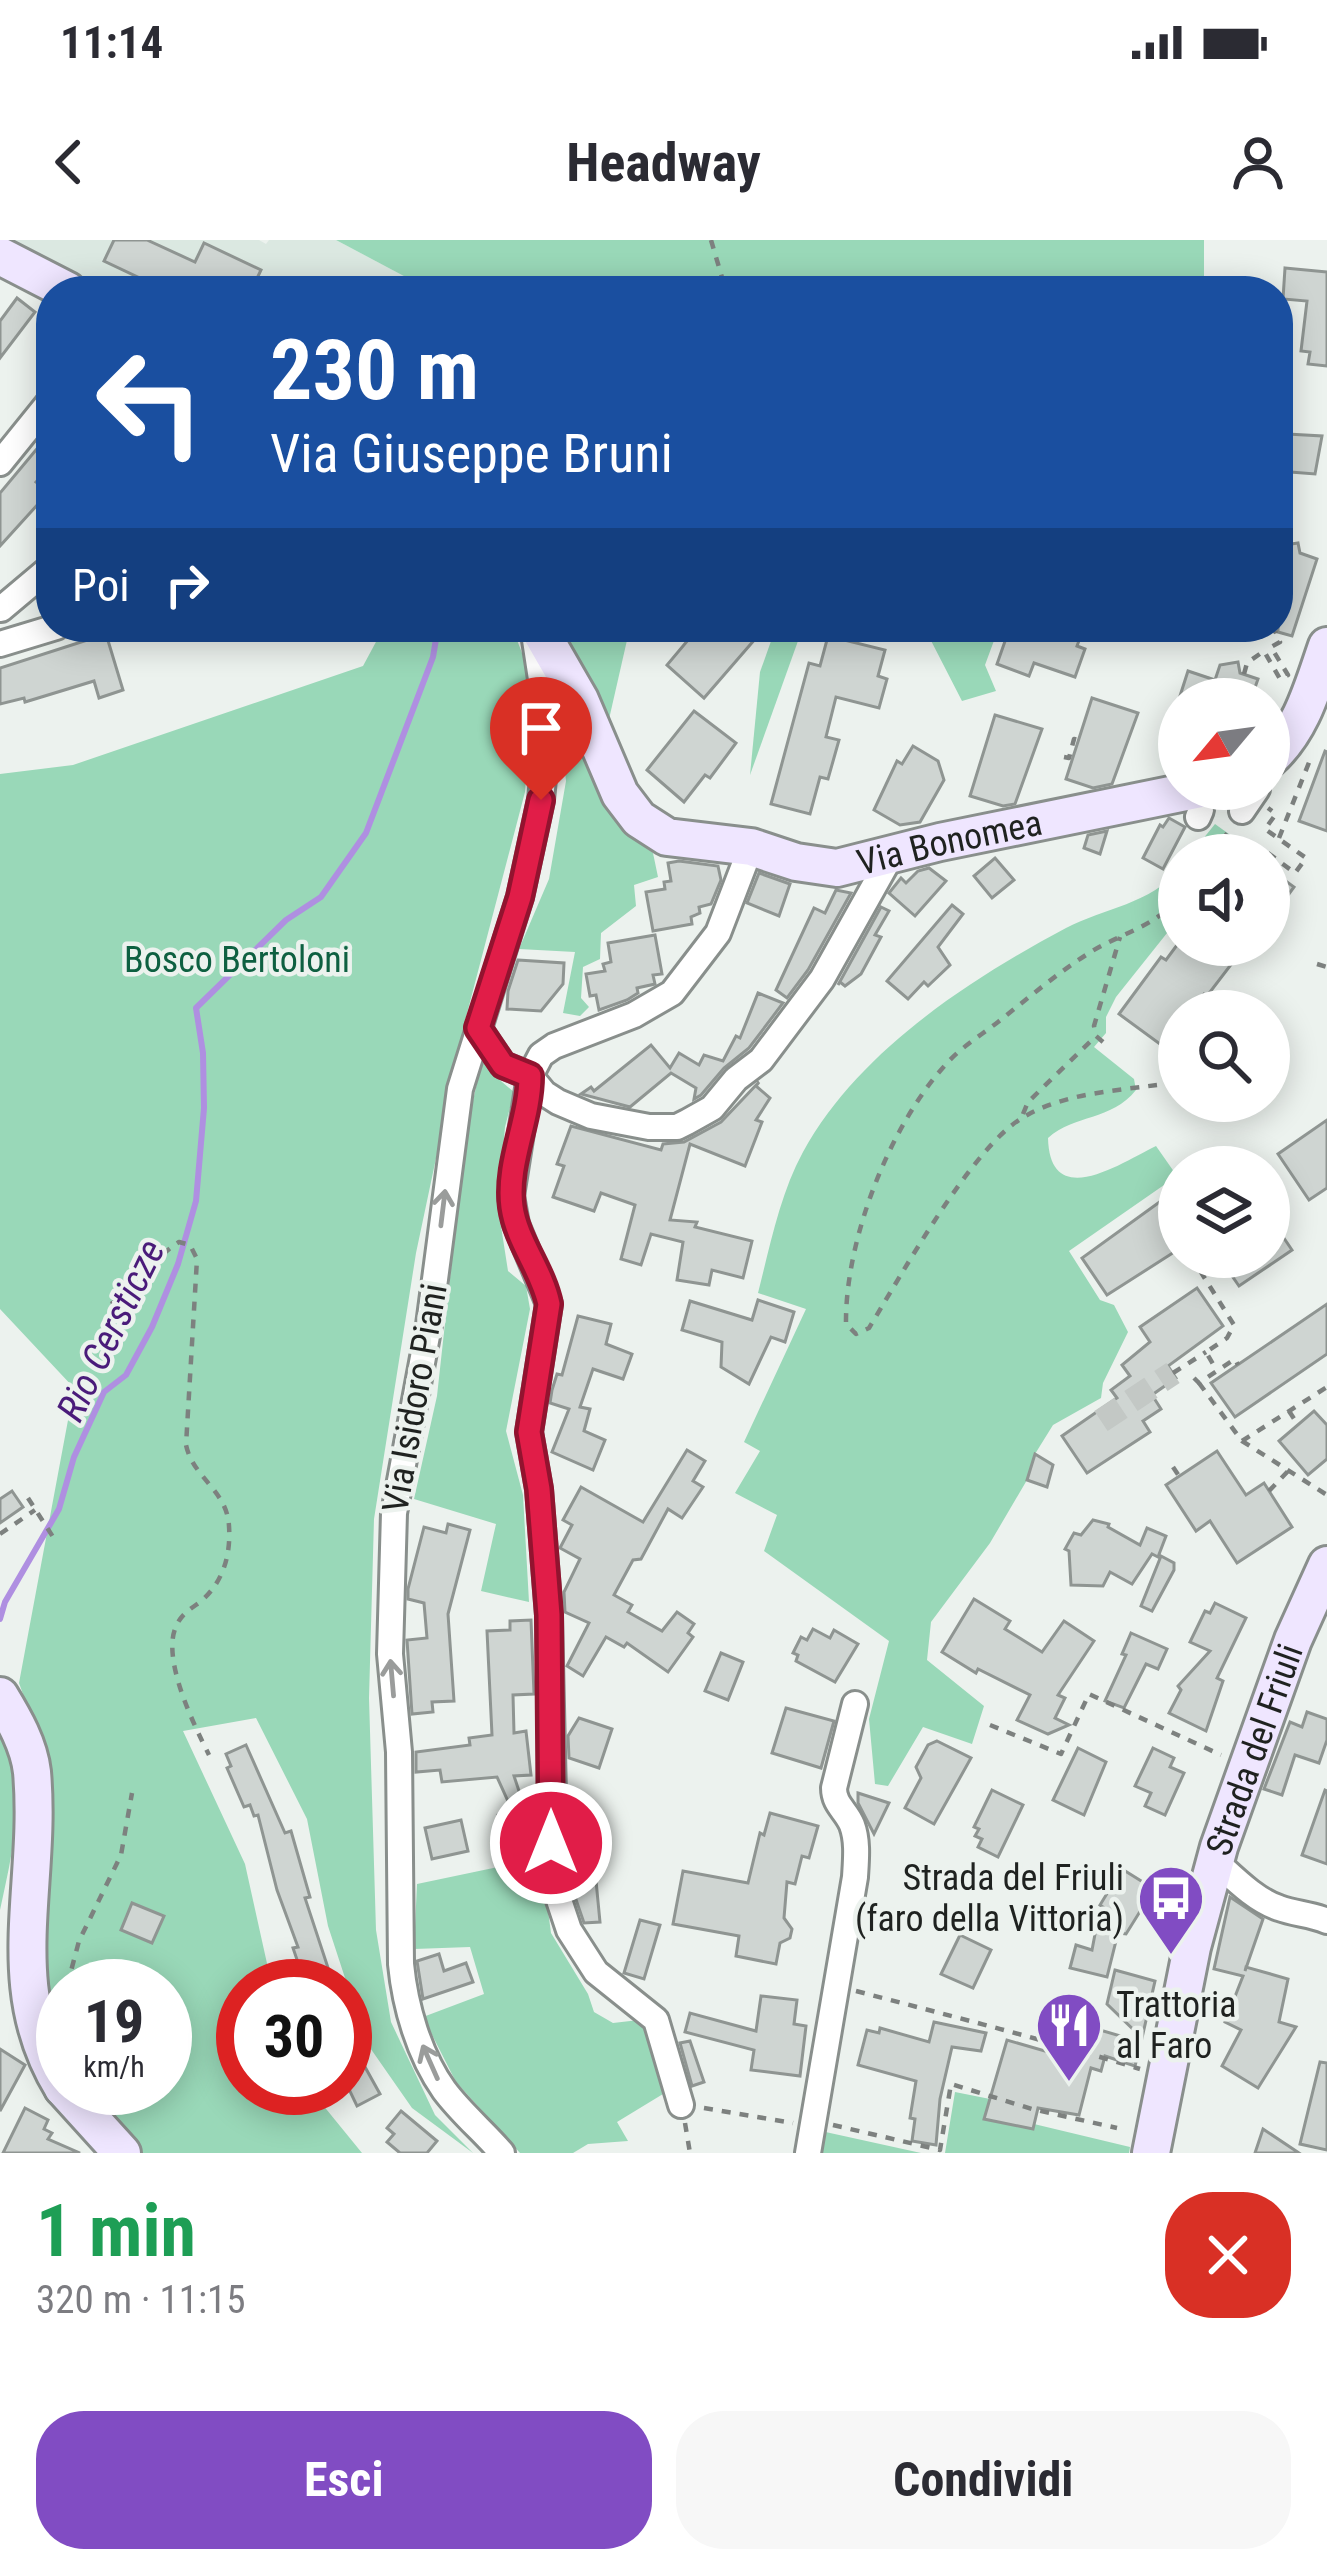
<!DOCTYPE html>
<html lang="it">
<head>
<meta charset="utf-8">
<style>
	:root { --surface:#fff; --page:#f7f7f7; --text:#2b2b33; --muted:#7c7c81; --accent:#814cc3 }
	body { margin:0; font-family:"Roboto Condensed",sans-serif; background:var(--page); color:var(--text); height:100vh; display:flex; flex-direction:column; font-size:45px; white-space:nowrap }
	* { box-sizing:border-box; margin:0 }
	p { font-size:39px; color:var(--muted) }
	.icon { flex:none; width:66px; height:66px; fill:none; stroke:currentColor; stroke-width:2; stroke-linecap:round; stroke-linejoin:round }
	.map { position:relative; height:1913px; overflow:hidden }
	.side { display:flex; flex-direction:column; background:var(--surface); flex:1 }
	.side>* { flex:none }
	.guide { position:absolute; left:36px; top:36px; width:1257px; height:366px; border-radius:48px; box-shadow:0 6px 30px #0003; background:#1a4fa0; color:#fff; overflow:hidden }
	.needle { width:78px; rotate:241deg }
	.tools { position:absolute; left:1158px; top:438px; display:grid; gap:24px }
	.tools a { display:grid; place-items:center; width:132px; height:132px; border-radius:50%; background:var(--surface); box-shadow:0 6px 30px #0003; font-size:60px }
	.speed { position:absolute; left:36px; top:1719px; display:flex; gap:24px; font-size:60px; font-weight:700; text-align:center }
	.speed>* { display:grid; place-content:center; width:156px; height:156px; border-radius:50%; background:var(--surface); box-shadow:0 6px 30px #0003; line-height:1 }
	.speed small { font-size:30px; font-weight:400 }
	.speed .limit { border:18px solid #d22; background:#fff; color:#111 }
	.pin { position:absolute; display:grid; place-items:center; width:102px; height:102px; color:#fff; margin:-123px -51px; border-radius:50% 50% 50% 0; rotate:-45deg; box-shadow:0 0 12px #0007 }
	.pin .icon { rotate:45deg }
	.me { position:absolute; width:132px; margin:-66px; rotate:0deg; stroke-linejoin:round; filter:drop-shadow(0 0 9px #0008) }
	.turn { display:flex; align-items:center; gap:42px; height:252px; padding:0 36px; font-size:54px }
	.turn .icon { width:156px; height:156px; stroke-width:2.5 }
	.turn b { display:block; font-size:84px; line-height:102px }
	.then { display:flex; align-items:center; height:114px; padding:0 36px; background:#0003; gap:24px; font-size:45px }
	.round { display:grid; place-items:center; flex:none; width:126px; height:126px; border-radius:48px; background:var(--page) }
	.headline { display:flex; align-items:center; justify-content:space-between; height:204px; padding:0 36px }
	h1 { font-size:72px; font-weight:700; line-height:90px; color:#1e9e55 }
	.action { display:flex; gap:24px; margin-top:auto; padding:24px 36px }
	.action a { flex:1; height:138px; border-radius:48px; background:var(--accent); color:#fff; font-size:48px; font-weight:700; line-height:138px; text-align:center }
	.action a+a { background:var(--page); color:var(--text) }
	.status { display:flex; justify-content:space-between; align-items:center; height:84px; padding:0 60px; background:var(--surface); direction:ltr }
	.status svg { height:33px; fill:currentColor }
	header { display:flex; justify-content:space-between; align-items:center; height:156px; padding:0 36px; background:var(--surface); font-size:54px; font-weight:700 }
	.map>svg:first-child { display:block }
</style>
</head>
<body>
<div class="status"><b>11:14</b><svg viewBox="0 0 49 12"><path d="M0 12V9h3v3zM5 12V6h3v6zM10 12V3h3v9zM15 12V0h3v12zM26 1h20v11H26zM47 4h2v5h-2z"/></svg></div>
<header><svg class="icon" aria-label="back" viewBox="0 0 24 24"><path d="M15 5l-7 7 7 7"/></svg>Headway<svg class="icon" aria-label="person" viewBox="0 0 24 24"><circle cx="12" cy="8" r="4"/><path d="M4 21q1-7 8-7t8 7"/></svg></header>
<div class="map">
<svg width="1327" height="1913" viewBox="0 0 1327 1913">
	<rect width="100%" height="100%" fill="#ecf2ee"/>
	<path fill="#dbe8e1" d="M 0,0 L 259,0 L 266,4 L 269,0 L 336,0 L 432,51 L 97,51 L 0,6 Z"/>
	<g fill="#99d8b8">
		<path d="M 336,0 L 1204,0 L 1204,51 L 432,51 Z"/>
		<path d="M 384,387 L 512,387 L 532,439 L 525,552 L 465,781 L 416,1013 L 374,1279 L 369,1458 L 376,1690 L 391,1782 L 435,1875 L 473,1913 L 412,1868 L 366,1802 L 328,1686 L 307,1579 L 256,1478 L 183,1491 L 245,1624 L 272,1746 L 243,1746 L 243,1848 L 309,1848 L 362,1913 L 136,1913 L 82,1848 L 165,1848 L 165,1746 L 63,1746 L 63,1823 L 39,1782 L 41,1504 L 19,1443 L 74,1148 L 0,1069 L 0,534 L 73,525 L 363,426 Z"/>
		<path d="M 557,387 L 630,387 L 607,488 Z"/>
		<path d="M 776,387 L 803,387 L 750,535 L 760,432 Z"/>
		<path d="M 924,387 L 999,387 L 985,425 L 996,451 L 962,461 Z"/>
		<path d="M 556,448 C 582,504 603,574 653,613 L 658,637 L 634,645 L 636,666 L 601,693 L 600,719 L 583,727 L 581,758 L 589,767 L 580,776 L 563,773 L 575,712 L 519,709 L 549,639 L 566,541 Z"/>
		<path d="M 1215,584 L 1240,602 L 1230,615 L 1190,615 Z"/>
		<path d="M 1179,629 L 1179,678 L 1116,757 L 1106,777 L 1106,793 L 1094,807 L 1134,839 L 1136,850 C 1111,881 1075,874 1048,898 C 1050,972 1121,923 1156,906 L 1177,936 L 1069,1011 L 1100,1060 L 1114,1065 L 1128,1092 L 1103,1143 L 1101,1158 L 1053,1185 L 1035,1214 L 1027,1240 L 990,1303 L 931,1382 L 927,1420 L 984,1466 L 972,1504 L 923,1487 L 888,1546 L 875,1544 L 869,1479 L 889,1401 L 764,1311 L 777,1275 L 735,1253 L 760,1211 L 744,1202 L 806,1069 L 758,1053 C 770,1006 780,954 803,912 C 858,812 967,741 1066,688 C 1104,668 1151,664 1179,629 Z"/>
		<path d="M 483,816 L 495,836 L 514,852 L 505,887 L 498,967 L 508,1031 L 526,1046 L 530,1069 L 506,1191 L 523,1255 L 529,1362 L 481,1351 L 496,1284 L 414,1259 L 437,1156 L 466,892 Z"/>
		<path d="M 0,1484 C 27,1551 15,1602 0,1670 Z"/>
		<path d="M 541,1618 L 551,1693 L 588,1754 L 594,1772 L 613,1783 L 639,1780 L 651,1803 L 663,1854 L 617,1882 L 628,1901 L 588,1904 L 573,1913 L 520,1913 L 456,1842 L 423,1777 L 484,1754 L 470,1707 L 414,1709 L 417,1644 Z"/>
		<path d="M 955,1852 L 990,1859 L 985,1879 L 1032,1889 L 1034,1884 L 1130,1907 L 1129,1913 L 945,1913 Z"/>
		<path d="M 821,1891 L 921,1913 L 815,1913 Z"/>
	</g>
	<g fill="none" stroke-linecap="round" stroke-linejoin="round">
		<path stroke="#af8fe1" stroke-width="6" d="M 0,1379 L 5,1362 L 59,1269 L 74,1217 L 104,1152 L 126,1135 L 152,1087 L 178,1024 L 196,961 L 204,868 L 203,813 L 196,768 L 286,680 L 321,657 L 366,593 L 433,417 L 438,387"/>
	</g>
	<g fill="#cfd5d2" stroke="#8f9592" stroke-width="3">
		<path d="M 114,0 L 147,0 L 195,22 L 204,3 L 261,30 L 251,51 L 141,51 L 146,41 L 104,21 Z"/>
		<path d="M 1285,28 L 1327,32 L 1327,126 L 1308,124 L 1310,112 L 1301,111 L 1307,61 L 1283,59 Z"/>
		<path d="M 17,58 L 35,72 L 0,118 L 0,81 Z"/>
		<path d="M 51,192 L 51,225 L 36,242 L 49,252 L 0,306 L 0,253 Z"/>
		<path d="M 1287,194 L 1322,196 L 1315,234 L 1278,231 L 1278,204 L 1286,204 Z"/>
		<path d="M 1298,303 L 1300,313 L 1317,319 L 1292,396 L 1278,392 L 1278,306 Z"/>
		<path d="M 699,387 L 741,387 L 756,398 L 704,458 L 667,425 Z"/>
		<path d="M 1010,387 L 1084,387 L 1077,406 L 1085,409 L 1075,437 L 1034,423 L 1029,436 L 997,424 Z"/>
		<path d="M 106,394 L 123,450 L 99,458 L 94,441 L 25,462 L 24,458 L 0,464 L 0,428 Z"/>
		<path d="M 828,396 L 885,410 L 878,436 L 887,439 L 879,468 L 836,457 L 826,497 L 839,500 L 828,539 L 820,537 L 810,574 L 771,564 L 809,423 L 820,426 Z"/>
		<path d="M 1238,422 L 1240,433 L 1258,439 L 1251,459 L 1179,459 L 1188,431 L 1215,440 L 1220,425 Z"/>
		<path d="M 1092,458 L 1138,473 L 1112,544 L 1093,548 L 1066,539 Z"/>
		<path d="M 694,471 L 736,503 L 710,538 L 705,535 L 684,562 L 647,530 Z"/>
		<path d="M 995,475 L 1042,489 L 1015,564 L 1003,566 L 970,556 Z"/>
		<path d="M 913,506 L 938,521 L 944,540 L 920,582 L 900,585 L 874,570 L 897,521 L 902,524 Z"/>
		<path d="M 1325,511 L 1327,512 L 1327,591 L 1299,581 Z"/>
		<path d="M 1169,578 L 1185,587 L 1163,629 L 1143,618 L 1160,585 L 1163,587 Z"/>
		<path d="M 1107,591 L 1100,614 L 1084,608 L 1088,595 Z"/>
		<path d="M 995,618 L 1014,640 L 992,658 L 974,636 Z"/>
		<path d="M 679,621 L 718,626 L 721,640 L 711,664 L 699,667 L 700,673 L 691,677 L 692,684 L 653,691 L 646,652 L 665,649 L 664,642 L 671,641 L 668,623 Z"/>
		<path d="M 929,628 L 946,641 L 915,676 L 889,653 L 901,638 L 906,643 L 918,631 Z"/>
		<path d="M 1269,629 L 1294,647 L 1269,681 Z"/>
		<path d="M 759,633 L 790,644 L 779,676 L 747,663 Z"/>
		<path d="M 836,650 L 851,653 L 808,730 L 787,758 L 776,750 L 814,668 L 825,673 Z"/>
		<path d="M 952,665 L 963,674 L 938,707 L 950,725 L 928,746 L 924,742 L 908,759 L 887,741 Z"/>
		<path d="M 881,667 L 889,671 L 875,695 L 881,697 L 861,734 L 845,746 L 840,742 L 838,745 Z"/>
		<path d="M 655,695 L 662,734 L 653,735 L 655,744 L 637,748 L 638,753 L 627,760 L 599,770 L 596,755 L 590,756 L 586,734 L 605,731 L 603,724 L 611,722 L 608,703 Z"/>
		<path d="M 1177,705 L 1246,705 L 1207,756 L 1204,754 L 1191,771 L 1179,771 L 1179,788 L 1164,807 L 1119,774 L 1161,717 L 1166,720 Z"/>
		<path d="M 518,720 L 564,723 L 563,744 L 541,771 L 507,769 L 508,751 Z"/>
		<path d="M 758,753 L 783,763 L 749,808 L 724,828 L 701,855 L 694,859 L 696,848 L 671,833 L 630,867 L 581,854 L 591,847 L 594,851 L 651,805 L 670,828 L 679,813 L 699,825 L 704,815 L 723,821 L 736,796 L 740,798 Z"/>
		<path d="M 759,842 L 756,846 L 770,858 L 756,880 L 762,882 L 745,926 L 690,904 L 670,980 L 697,982 L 695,987 L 752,1001 L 743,1038 L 712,1030 L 709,1045 L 677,1040 L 683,1002 L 651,994 L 641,1025 L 621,1019 L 635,965 L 601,953 L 594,971 L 553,957 L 564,926 L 557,924 L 571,886 L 661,910 L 663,904 L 684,902 L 721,882 Z"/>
		<path d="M 1327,880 L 1327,948 L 1309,960 L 1278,914 Z"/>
		<path d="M 1179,948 L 1179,1009 L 1107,1055 L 1082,1018 Z"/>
		<path d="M 1269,976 L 1292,1010 L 1239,1046 L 1219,1017 L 1269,1017 Z"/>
		<path d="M 1197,1048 L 1223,1086 L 1168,1126 L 1176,1138 L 1152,1155 L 1161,1169 L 1143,1181 L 1150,1192 L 1087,1233 L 1062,1196 L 1117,1158 L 1111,1150 L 1130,1136 L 1122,1125 L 1150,1102 L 1140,1087 Z"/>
		<path d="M 758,1060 L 794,1072 L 785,1102 L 771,1097 L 749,1144 L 721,1127 L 722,1102 L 682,1090 L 690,1061 L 752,1080 Z"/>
		<path d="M 1327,1064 L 1327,1114 L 1235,1177 L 1211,1143 Z"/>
		<path d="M 578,1076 L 611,1084 L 606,1104 L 632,1114 L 623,1139 L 593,1129 L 580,1167 L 590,1169 L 584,1191 L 605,1200 L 593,1230 L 552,1212 L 569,1169 L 550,1163 L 552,1150 L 557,1134 L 562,1135 Z"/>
		<path d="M 1314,1171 L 1327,1185 L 1327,1219 L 1308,1235 L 1279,1201 Z"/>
		<path d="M 687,1210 L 705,1221 L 693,1241 L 703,1247 L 682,1278 L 668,1269 L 641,1319 L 633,1320 L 614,1355 L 632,1365 L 628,1372 L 662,1391 L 677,1372 L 694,1384 L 688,1393 L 693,1397 L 668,1432 L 627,1403 L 624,1407 L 606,1397 L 583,1436 L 567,1426 L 589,1383 L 565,1372 L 564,1352 L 580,1319 L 560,1308 L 572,1285 L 563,1280 L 581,1247 L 643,1282 Z"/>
		<path d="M 1217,1211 L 1246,1255 L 1264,1243 L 1292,1287 L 1237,1323 L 1210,1281 L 1196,1291 L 1166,1245 Z"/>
		<path d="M 1035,1214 L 1053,1225 L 1047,1247 L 1027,1240 Z"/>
		<path d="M 12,1251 L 23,1267 L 0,1283 L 0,1259 Z"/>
		<path d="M 1093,1280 L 1109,1284 L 1108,1287 L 1140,1305 L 1147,1288 L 1166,1296 L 1158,1317 L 1152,1314 L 1132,1344 L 1110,1332 L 1103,1346 L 1071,1345 L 1069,1311 L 1065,1309 L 1074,1293 L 1081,1295 Z"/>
		<path d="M 448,1284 L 470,1290 L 448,1374 L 454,1461 L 432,1462 L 433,1472 L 412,1474 L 407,1400 L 427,1398 L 424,1363 L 408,1359 L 408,1349 L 424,1287 L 446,1293 Z"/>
		<path d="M 1161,1316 L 1174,1323 L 1174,1330 L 1152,1371 L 1141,1366 Z"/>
		<path d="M 974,1359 L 1010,1381 L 1005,1389 L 1042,1412 L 1064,1381 L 1094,1401 L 1058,1455 L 1065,1458 L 1055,1478 L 1069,1485 L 1048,1494 L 1017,1480 L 1030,1455 L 978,1429 L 976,1433 L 942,1412 Z"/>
		<path d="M 1215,1363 L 1246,1378 L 1217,1438 L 1223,1441 L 1206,1491 L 1169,1473 L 1181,1450 L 1178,1446 L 1210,1411 L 1190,1402 L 1205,1371 L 1210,1373 Z"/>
		<path d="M 531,1380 L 534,1454 L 513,1455 L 514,1493 L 526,1491 L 531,1535 L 514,1536 L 537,1605 L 510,1613 L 498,1575 L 512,1570 L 497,1537 L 442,1542 L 440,1530 L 416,1532 L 416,1512 L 470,1505 L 469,1498 L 492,1495 L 487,1391 L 510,1390 L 510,1381 Z"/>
		<path d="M 813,1389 L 830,1398 L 834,1390 L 858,1404 L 835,1442 L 796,1421 L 798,1415 L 793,1413 L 801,1397 L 807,1400 Z"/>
		<path d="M 1131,1393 L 1167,1409 L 1158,1429 L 1146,1424 L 1124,1468 L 1105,1461 L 1126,1415 L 1122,1414 Z"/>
		<path d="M 721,1413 L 743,1422 L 728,1460 L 705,1451 Z"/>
		<path d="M 786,1468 L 834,1481 L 821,1528 L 772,1513 Z"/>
		<path d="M 1307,1472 L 1327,1479 L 1327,1500 L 1319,1523 L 1295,1515 L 1282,1555 L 1264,1549 L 1290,1482 L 1302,1487 Z"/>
		<path d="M 579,1478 L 612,1489 L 599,1528 L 569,1518 L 568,1496 Z"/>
		<path d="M 937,1501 L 971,1518 L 934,1584 L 905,1568 L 921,1538 L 916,1527 L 928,1505 Z"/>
		<path d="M 246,1505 L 285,1593 L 291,1591 L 310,1657 L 305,1658 L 334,1746 L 306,1746 L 293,1708 L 298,1707 L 277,1650 L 258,1575 L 254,1576 L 250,1565 L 244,1567 L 227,1528 L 231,1526 L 226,1514 Z"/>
		<path d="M 1078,1508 L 1106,1522 L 1084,1575 L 1053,1560 Z"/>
		<path d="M 1153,1508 L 1174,1518 L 1170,1527 L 1184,1533 L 1165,1575 L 1145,1566 L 1151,1553 L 1135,1546 Z"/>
		<path d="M 992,1550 L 1023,1565 L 998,1617 L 978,1607 L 982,1599 L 975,1596 L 979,1589 L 974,1587 Z"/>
		<path d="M 1325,1550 L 1327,1551 L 1327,1624 L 1302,1615 Z"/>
		<path d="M 858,1553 L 889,1563 L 874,1594 L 858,1563 Z"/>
		<path d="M 770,1573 L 818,1586 L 809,1618 L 802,1616 L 795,1644 L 787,1642 L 784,1678 L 792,1689 L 790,1698 L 780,1703 L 776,1724 L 736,1716 L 739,1696 L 673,1684 L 683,1631 L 748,1643 L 760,1593 L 764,1595 Z"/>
		<path d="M 461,1580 L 468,1611 L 432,1619 L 425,1588 Z"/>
		<path d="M 604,1592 L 606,1618 L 594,1620 L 600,1682 L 584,1683 L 571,1645 L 571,1639 L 577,1639 L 575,1610 L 581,1609 L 578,1596 Z"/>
		<path d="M 1122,1629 L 1154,1649 L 1126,1694 L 1118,1693 L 1107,1737 L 1070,1728 L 1076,1705 L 1092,1710 L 1096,1689 L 1107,1670 L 1100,1665 Z"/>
		<path d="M 1230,1657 L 1263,1679 L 1245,1731 L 1246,1727 L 1288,1739 L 1279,1782 L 1296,1787 L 1258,1848 L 1222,1826 L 1241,1790 L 1225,1782 L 1243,1736 L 1214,1729 Z"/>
		<path d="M 132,1663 L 164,1676 L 152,1703 L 121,1690 Z"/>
		<path d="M 640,1680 L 660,1685 L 644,1739 L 624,1733 Z"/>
		<path d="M 960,1695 L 991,1710 L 973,1748 L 941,1734 Z"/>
		<path d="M 439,1714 L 444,1731 L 466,1723 L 473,1742 L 423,1759 L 417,1721 Z"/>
		<path d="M 1115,1730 L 1155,1741 L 1142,1798 L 1107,1764 Z"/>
		<path d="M 761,1756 L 797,1760 L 794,1784 L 806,1786 L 800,1836 L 751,1830 L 754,1810 L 685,1792 L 690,1773 L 756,1791 Z"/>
		<path d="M 934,1782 L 986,1793 L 981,1811 L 952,1807 L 940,1859 L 936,1905 L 912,1901 L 915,1879 L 910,1878 L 916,1841 L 858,1825 L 867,1790 L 879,1793 L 880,1788 L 929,1802 Z"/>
		<path d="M 1076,1783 L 1141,1802 L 1135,1826 L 1105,1816 L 1101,1831 L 1091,1828 L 1079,1875 L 1038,1868 L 1033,1889 L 984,1879 L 1007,1800 L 1062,1816 Z"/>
		<path d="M 345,1791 L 380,1854 L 357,1866 L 345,1841 Z"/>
		<path d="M 690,1801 L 704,1842 L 692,1846 L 680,1803 Z"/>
		<path d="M 0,1809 L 25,1825 L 0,1871 Z"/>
		<path d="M 1320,1822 L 1327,1823 L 1327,1910 L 1300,1904 Z"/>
		<path d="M 25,1868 L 48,1880 L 44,1889 L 52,1893 L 48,1899 L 80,1913 L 3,1913 Z"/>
		<path d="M 401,1871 L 437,1901 L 427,1913 L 400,1913 L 387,1902 L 394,1894 L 387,1888 Z"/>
		<path d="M 1263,1889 L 1299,1913 L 1255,1913 Z"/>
	</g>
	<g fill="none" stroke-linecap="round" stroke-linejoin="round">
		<path stroke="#c3c8c5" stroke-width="24" stroke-dasharray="24 12" stroke-linecap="butt" d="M 1101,1181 L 1173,1133"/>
		<defs>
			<g id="street">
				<path d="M 0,223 L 51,160"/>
				<path d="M 1,369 L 51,327"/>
				<path d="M 0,404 L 56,387"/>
				<path d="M 1196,550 L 1201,570 L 1198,577"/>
				<path d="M 1242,571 L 1257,549"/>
				<path d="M 478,788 L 503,825 L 530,836 L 544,853 L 558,862 L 591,876 L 649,887 L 677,887 L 687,882 L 712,868 L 736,839 L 761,820 L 822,739 L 892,614"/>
				<path d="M 1215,1621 C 1234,1638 1255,1660 1279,1668 C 1295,1674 1311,1674 1327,1681"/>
				<path d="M 681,1865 L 656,1780 L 596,1732 L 569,1690 L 555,1648 L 549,1375 L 539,1249 L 529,1192 L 549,1064 L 516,984 L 511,956 L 530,836 L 541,815 L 554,806 L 634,775 L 672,753 L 718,693 L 751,607"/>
				<path d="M 502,1913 C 484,1892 461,1873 444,1850 C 419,1815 405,1766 401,1724 L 399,1512 L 390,1414 L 394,1273 L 429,1085 L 460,849 L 520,657 L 541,560 L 548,485 L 535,400"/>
				<path d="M 808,1913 L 855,1637 C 856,1620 858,1601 852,1585 C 846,1570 834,1565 834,1548 L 855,1464"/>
			</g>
			<g id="secondary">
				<path d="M 0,16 L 68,51"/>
				<path id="s1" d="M 538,387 L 580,460 L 620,554 L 639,579 L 667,597 L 751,607 L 796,622 L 837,628 L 940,602 L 1200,549"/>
				<path d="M 1269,519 C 1302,490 1313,446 1327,406"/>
				<path d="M 0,1456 C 14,1479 29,1505 32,1532 C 42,1646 0,1746 63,1848"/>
				<path d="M 63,1848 L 122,1913"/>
				<path id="s2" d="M 1151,1913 L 1192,1707 L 1219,1607 L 1293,1400 L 1327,1325"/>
			</g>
		</defs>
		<use href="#street" stroke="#898f8c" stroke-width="30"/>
		<use href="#secondary" stroke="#898f8c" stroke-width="42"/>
		<g stroke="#7d817f" stroke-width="4.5" stroke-dasharray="9 9" stroke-linecap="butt">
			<path d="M 711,0 L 726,51"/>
			<path d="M 1244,434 L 1247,423 L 1264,411 L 1280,439 L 1288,435 L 1271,407 L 1280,402 L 1275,391"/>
			<path d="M 1064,517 L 1069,518 L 1074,499 L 1078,500"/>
			<path d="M 1279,598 L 1310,520"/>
			<path d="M 1268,613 L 1295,633 L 1306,618 L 1265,589 L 1276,574 L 1268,568"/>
			<path d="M 1211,615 L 1229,591"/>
			<path d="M 1317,724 L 1327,727"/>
			<path d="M 1103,802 L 1096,796 L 1094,786 L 1120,697"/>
			<path d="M 1157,845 C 1112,851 1061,854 1022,878 C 971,909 902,1034 869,1088 L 856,1094 L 846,1084 C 845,1000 890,884 948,822 C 962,807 981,795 998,782 C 1027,759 1055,735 1086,715 C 1117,694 1155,688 1179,657"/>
			<path d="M 1023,874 L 1028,862 L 1096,796"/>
			<path d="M 1199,1017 L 1194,1021 L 1234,1085 L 1227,1098 L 1206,1112 L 1213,1124"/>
			<path d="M 111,1064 C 137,1049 152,1019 179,1002 L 190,1005 L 197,1019 L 186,1205 C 193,1238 227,1250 229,1286 C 231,1315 223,1343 200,1362 C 189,1370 180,1375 175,1389 C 163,1422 194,1485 209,1515"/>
			<path d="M 1173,1133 L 1206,1112"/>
			<path d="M 1194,1138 L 1199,1143 L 1235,1119 L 1238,1125"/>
			<path d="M 1199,1143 L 1242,1201 L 1327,1255"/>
			<path d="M 1289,1171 L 1298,1185"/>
			<path d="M 1242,1201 L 1327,1147"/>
			<path d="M 1173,1227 L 1179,1236"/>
			<path d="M 1269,1251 L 1288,1231"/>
			<path d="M 28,1258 L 55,1300"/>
			<path d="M 0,1294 L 35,1270"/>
			<path d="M 990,1485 L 1061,1514 L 1089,1454 L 1221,1515"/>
			<path d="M 67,1746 L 79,1701 L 121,1615 L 132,1553"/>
			<path d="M 856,1751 C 951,1776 1046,1800 1140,1829"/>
			<path d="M 704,1868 L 793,1883"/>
			<path d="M 685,1883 L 690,1913"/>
			<path d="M 833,1885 L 940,1910 L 951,1844 L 1032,1869 L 1117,1888"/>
		</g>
		<use href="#street" stroke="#fff" stroke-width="24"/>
		<use href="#secondary" stroke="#efe6ff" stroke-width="36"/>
	</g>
	<defs><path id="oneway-shaft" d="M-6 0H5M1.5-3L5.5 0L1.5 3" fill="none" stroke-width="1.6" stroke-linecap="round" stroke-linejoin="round" transform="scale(3)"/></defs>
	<g stroke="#9a9c9b">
		<use href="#oneway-shaft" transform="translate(443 968) rotate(-83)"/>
		<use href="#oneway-shaft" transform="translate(392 1438) rotate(-95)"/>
		<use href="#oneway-shaft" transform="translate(430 1822) rotate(-114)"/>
	</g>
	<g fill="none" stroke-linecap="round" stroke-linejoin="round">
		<defs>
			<path id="route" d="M 541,560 L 520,657 L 478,788 L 503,825 L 530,836 C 530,880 506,923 512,967 C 517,1002 542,1030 549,1064 L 529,1192 L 539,1249 L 549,1375 L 551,1603"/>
		</defs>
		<use href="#route" stroke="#92132f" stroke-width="30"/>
		<use href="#route" stroke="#e11d48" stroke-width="21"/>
	</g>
	<defs>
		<symbol id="bus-pin" viewBox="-11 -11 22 30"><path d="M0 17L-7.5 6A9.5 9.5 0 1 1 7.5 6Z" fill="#814cc3" stroke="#ecf2ee"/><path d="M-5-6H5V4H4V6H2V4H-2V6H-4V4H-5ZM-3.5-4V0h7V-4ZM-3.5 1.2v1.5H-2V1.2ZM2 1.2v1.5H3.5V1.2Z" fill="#fff"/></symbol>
		<symbol id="restaurant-pin" viewBox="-11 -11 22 30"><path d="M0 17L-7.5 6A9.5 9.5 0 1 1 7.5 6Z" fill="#814cc3" stroke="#ecf2ee"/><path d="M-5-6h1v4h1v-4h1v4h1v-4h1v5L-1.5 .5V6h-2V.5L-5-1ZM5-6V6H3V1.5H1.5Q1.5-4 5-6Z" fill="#fff"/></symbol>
	</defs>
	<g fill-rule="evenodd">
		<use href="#bus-pin" x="1133" y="1620" width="76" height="104"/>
		<use href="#restaurant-pin" x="1031" y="1747" width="76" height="104"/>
	</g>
	<g text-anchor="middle" stroke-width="9" stroke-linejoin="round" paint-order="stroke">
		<g font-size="36" fill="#1f2220" stroke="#ecf2ee">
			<text dy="13" stroke="none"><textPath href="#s1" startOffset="540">Via Bonomea</textPath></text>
			<text transform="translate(414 1158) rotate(-80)" y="13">Via Isidoro Piani</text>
			<text dy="13" stroke="none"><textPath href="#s2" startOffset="417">Strada del Friuli</textPath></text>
		</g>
		<g font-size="36" fill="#0e6041" stroke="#ecf2ee">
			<text x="237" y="732">Bosco Bertoloni</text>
		</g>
		<g font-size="36" fill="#1f2220" stroke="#ecf2ee" text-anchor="end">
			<text x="1124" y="1650">Strada del Friuli<tspan x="1124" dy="41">(faro della Vittoria)</tspan></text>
			<text x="1116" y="1777" text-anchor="start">Trattoria<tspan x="1116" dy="41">al Faro</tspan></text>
		</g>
		<g font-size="39" font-style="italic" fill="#4a1b7a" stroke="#ecf2ee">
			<text transform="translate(110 1090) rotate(-64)" y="14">Rio Cersticze</text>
		</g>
	</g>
</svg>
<div class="tools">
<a><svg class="needle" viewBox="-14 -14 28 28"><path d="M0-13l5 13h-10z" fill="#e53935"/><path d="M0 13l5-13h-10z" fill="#7c7c81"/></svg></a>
<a><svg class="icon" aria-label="sound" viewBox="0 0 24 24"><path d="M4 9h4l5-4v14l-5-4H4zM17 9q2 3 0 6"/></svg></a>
<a><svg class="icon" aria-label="search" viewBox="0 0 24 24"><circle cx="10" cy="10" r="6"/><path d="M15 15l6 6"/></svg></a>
<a><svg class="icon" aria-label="layers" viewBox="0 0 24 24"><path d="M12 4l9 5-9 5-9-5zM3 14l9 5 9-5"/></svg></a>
</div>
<div class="speed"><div>19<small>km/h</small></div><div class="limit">30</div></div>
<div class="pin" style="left:541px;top:560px;background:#d93025"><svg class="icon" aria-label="arrive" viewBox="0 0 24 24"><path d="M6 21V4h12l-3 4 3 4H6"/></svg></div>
<svg class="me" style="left:551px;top:1603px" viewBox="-20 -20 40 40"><circle r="17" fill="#e11d48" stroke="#fff" stroke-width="3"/><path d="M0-11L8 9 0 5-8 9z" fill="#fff"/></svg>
<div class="guide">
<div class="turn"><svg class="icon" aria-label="left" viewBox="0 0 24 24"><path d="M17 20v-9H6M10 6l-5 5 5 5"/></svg><div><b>230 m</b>Via Giuseppe Bruni</div></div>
<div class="then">Poi<svg class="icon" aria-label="right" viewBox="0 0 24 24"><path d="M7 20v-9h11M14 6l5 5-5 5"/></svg></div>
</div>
</div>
<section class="side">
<div class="headline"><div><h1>1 min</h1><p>320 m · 11:15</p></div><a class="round" style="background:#d93025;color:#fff"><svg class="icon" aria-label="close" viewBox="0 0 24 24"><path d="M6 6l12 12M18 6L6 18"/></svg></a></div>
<div class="action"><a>Esci</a><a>Condividi</a></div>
</section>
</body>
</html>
